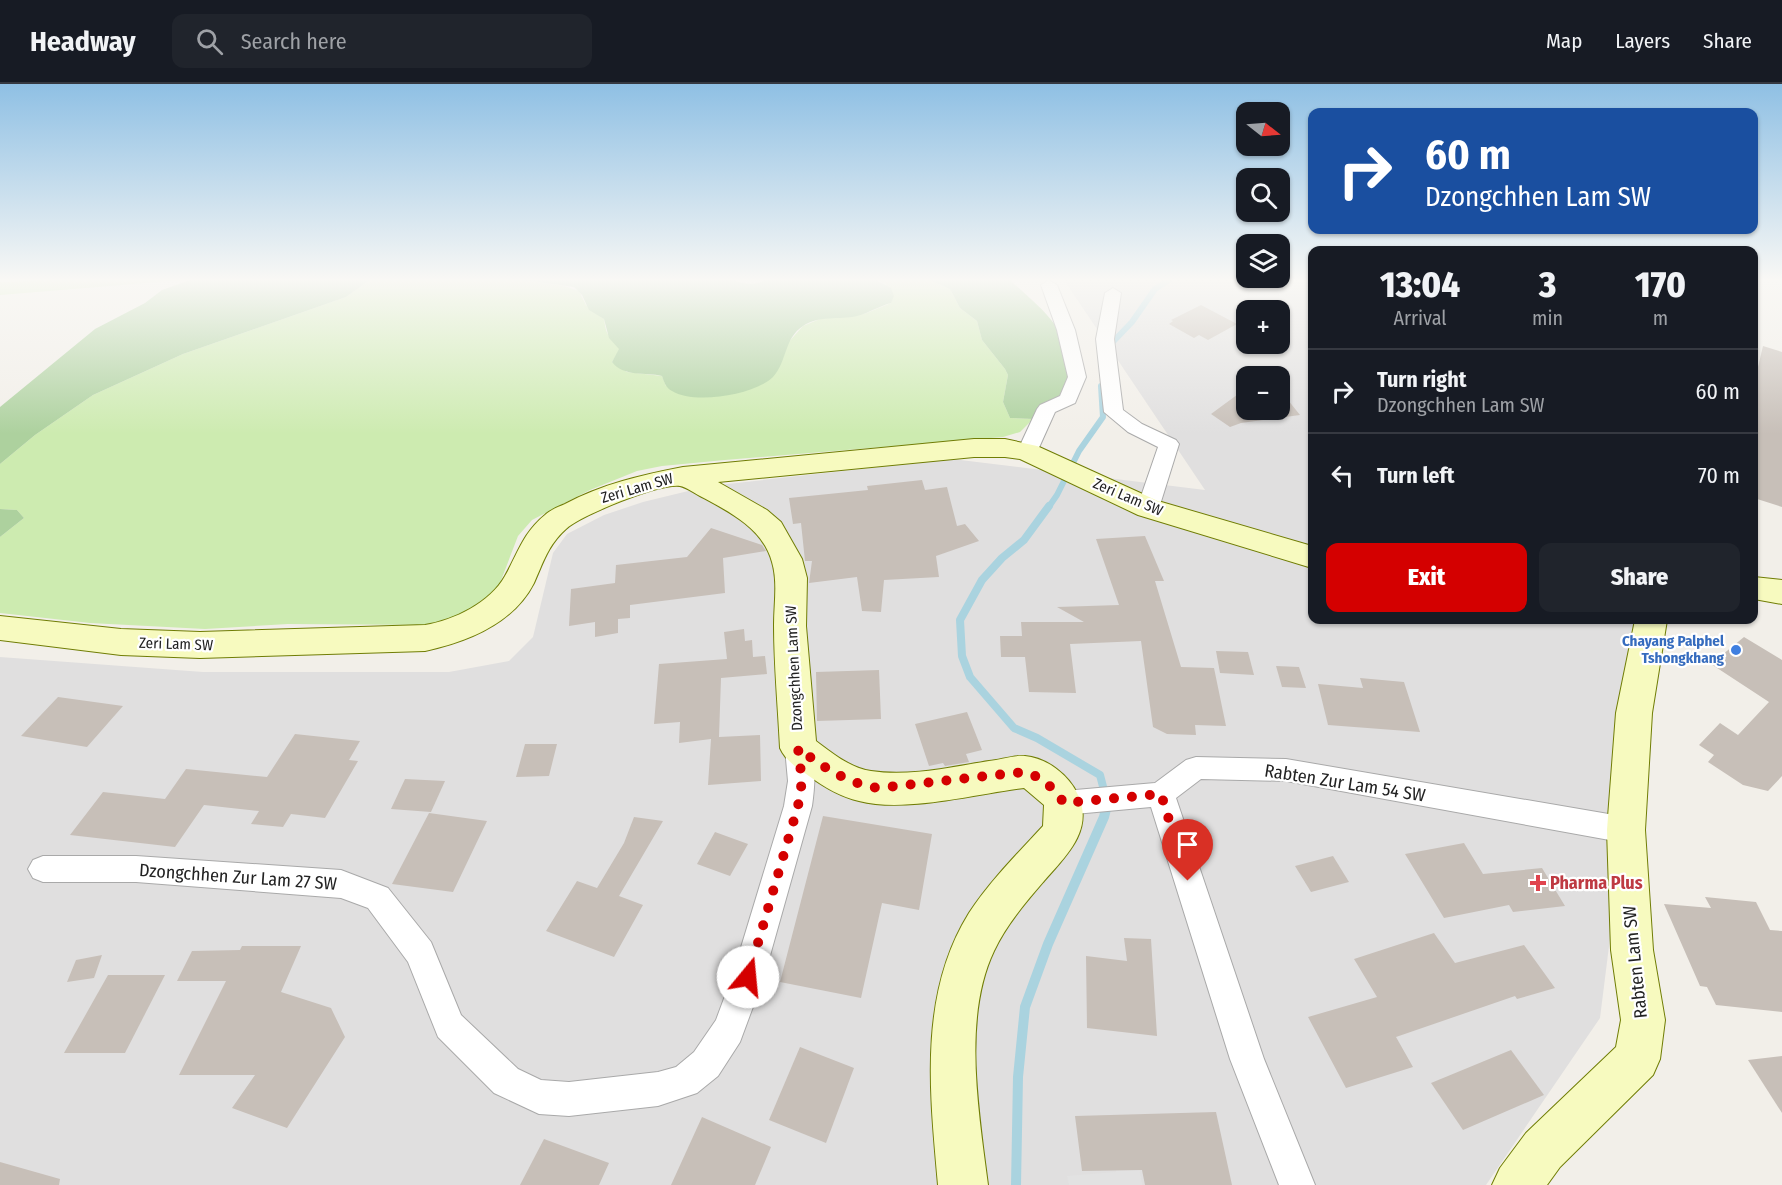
<!DOCTYPE html>
<html lang="en">
<head>
<meta charset="utf-8">
<style>
	:root { --surface:#171b24; --page:#20242c; --text:#f1f3f6; --muted:#9ea1a6; --line:#363941; --accent:#d40000 }
	body { margin:0; font-family:"Fira Sans Condensed",sans-serif; background:var(--page); color:var(--text); height:100vh; display:flex; flex-direction:column; font-size:22px; white-space:nowrap }
	* { box-sizing:border-box; margin:0 }
	p { font-size:20px; color:var(--muted) }
	.icon { flex:none; width:33px; height:33px; fill:none; stroke:currentColor; stroke-width:2; stroke-linecap:round; stroke-linejoin:round }
	.map { position:relative; flex:1; overflow:hidden }
	.drawer { position:absolute; left:1308px; top:162px; width:450px; height:378px; display:flex; flex-direction:column; background:var(--surface); border-radius:12px; box-shadow:0 2px 4px #0004 }
	.drawer>* { flex:none }
	.top-card { position:absolute; left:1308px; top:24px; width:450px; height:126px; border-radius:12px; box-shadow:0 2px 4px #0004; background:#1a4fa0; color:#fff; overflow:hidden }
	.needle { width:39px; rotate:107deg }
	.controls { position:absolute; left:1236px; top:18px; display:grid; gap:12px }
	.controls a { display:grid; place-items:center; width:54px; height:54px; border-radius:12px; background:var(--surface); box-shadow:0 2px 4px #0004; font-size:30px }
	.pin { position:absolute; display:grid; place-items:center; width:51px; height:51px; color:#fff; margin:-62px -26px; border-radius:50% 50% 50% 0; rotate:-45deg; box-shadow:0 0 6px #0007 }
	.pin .icon { rotate:45deg }
	.me { position:absolute; width:66px; margin:-33px; rotate:17deg; stroke-linejoin:round; filter:drop-shadow(0 0 4px #0008) }
	.turn { display:flex; align-items:center; gap:21px; height:126px; padding:0 18px; font-size:27px }
	.turn .icon { width:78px; height:78px; stroke-width:2.5 }
	.turn b { display:block; font-size:42px; line-height:51px }
	.eta { display:flex; justify-content:space-evenly; align-items:center; height:102px; text-align:center }
	.eta b { font-size:36px; font-weight:800; line-height:42px }
	.primary-button { display:flex; gap:12px; margin-top:auto; padding:12px 18px }
	.primary-button a { flex:1; height:69px; border-radius:12px; background:var(--accent); color:#fff; font-size:24px; font-weight:800; line-height:69px; text-align:center }
	.primary-button a+a { background:var(--page); color:var(--text) }
	ul { padding:0; list-style:none }
	li { display:flex; align-items:center; gap:18px; height:84px; padding:0 18px; border-top:2px solid var(--line) }
	li div { flex:1 }
	li b { display:block; font-size:22px }
	li em { font-style:normal }
	header { display:flex; align-items:center; gap:36px; box-sizing:border-box; height:84px; padding:0 30px; background:var(--surface); border-bottom:2px solid var(--line) }
	header strong { font-size:28px }
	nav { display:flex; gap:33px; margin-inline-start:auto; font-size:21px }
	.search { width:420px; height:54px; background:var(--page); display:flex; align-items:center; gap:15px; box-sizing:border-box; padding:0 21px; border-radius:12px; color:var(--muted); font-size:22px }
	.map>svg:first-child { display:block }
</style>
</head>
<body>
<header>
<strong>Headway</strong>
<div class="search"><svg class="icon" aria-label="search" viewBox="0 0 24 24"><circle cx="10" cy="10" r="6"/><path d="M15 15l6 6"/></svg>Search here</div>
<nav><a>Map</a><a>Layers</a><a>Share</a></nav>
</header>
<div class="map">
<svg width="1782" height="1101" viewBox="0 0 1782 1101">
	<rect width="100%" height="100%" fill="#f2efe9"/>
	<path fill="#e0dfdf" fill-rule="evenodd" d="M 1064,196 L 1312,196 L 1312,536 L 1650,536 L 1600,934 L 1486,1101 L 0,1101 L 0,573 L 203,588 L 449,588 L 509,577 L 533,553 L 553,469 L 567,450 L 604,431 L 643,418 L 709,402 L 952,375 L 1205,406 ZM 1246,226 L 1280,226 L 1280,260 L 1246,260 ZM 1246,292 L 1280,292 L 1280,326 L 1246,326 Z"/>
	<g fill="#cdebb0">
		<path d="M 53,196 L 183,196 L 0,211 L 0,198 Z"/>
		<path d="M 370,196 L 523,196 L 564,202 L 579,207 L 586,221 L 604,235 C 607,257 610,249 620,265 L 612,278 L 627,288 L 662,292 L 666,302 L 778,285 L 786,261 L 803,242 L 820,235 L 864,230 L 891,219 L 886,200 L 876,196 L 929,196 L 950,205 L 960,224 L 977,237 L 982,256 L 1005,285 L 1008,291 L 1003,318 L 1010,334 L 1033,335 L 1020,348 L 1003,353 L 725,376 L 662,382 L 637,387 L 590,406 L 532,436 L 518,452 L 500,499 L 491,510 L 461,531 L 426,541 L 288,540 L 205,545 L 90,539 L 0,529 L 0,453 L 24,434 L 17,426 L 0,425 L 0,380 L 35,351 L 93,311 L 183,270 L 346,213 Z"/>
	</g>
	<g fill="#add19e">
		<path d="M 190,196 L 370,196 L 346,213 L 183,270 L 93,311 L 35,351 L 0,380 L 0,323 L 95,245 L 145,219 L 162,206 Z"/>
		<path d="M 523,196 L 733,196 C 744,200 755,202 765,196 L 876,196 L 891,204 L 894,212 L 891,219 C 879,222 869,229 857,232 C 839,236 820,231 803,242 C 784,254 787,278 773,293 C 755,311 694,321 672,307 C 666,304 664,298 662,292 C 646,288 623,293 612,278 L 619,265 L 609,254 L 604,235 L 589,226 L 582,211 L 574,203 Z"/>
		<path d="M 929,196 L 1010,196 C 1048,231 1076,249 1068,305 L 1033,335 L 1010,334 L 1003,318 L 1008,291 L 1005,285 L 982,256 L 977,237 L 960,224 L 950,205 Z"/>
		<path d="M 0,425 L 17,426 L 24,434 L 0,453 Z"/>
	</g>
	<path fill="#e2e2e2" d="M 1114,1070 L 1137,1070 L 1142,1101 L 1069,1101 L 1067,1092 L 1116,1088 Z"/>
	<g fill="none" stroke-linecap="round" stroke-linejoin="round">
		<g stroke="#aad3df" stroke-width="6">
			<path d="M 1108,263 L 1132,238 L 1155,205 L 1169,196"/>
			<path d="M 1048,424 L 1057,411 L 1079,367 L 1103,333 L 1101,302"/>
		</g>
		<path stroke="#aad3df" stroke-width="8" d="M 1049,422 L 1024,456 L 1002,474 L 982,496 L 960,536 L 962,572 L 970,593 L 1014,644 L 1037,654 L 1100,691 L 1107,718"/>
		<path stroke="#aad3df" stroke-width="10" d="M 1016,1101 L 1018,993 L 1025,923 L 1048,860 L 1104,733 L 1108,717"/>
	</g>
	<g fill="#c7bfb8">
		<path d="M 1201,221 L 1237,240 L 1208,256 L 1199,251 L 1194,254 L 1169,240 L 1173,237 L 1171,236 Z"/>
		<path d="M 1763,262 L 1782,268 L 1782,423 L 1754,414 L 1754,300 Z"/>
		<path d="M 1245,305 L 1246,326 L 1280,326 L 1280,306 L 1300,331 L 1241,339 L 1230,343 L 1211,330 Z"/>
		<path d="M 922,396 L 925,406 L 947,403 L 957,442 L 965,440 L 979,457 L 936,472 L 939,493 L 884,496 L 881,528 L 862,527 L 857,493 L 809,499 L 812,477 L 805,477 L 801,439 L 793,440 L 789,414 L 868,406 L 867,402 Z"/>
		<path d="M 711,444 L 762,461 L 766,467 L 723,474 L 725,509 L 630,521 L 630,534 L 618,535 L 618,549 L 595,553 L 595,538 L 569,542 L 571,505 L 615,499 L 616,481 L 687,473 Z"/>
		<path d="M 1145,452 L 1164,497 L 1155,497 L 1181,583 L 1214,584 L 1226,642 L 1195,641 L 1196,651 L 1167,650 L 1153,643 L 1141,557 L 1070,560 L 1076,609 L 1029,608 L 1025,573 L 1001,573 L 1000,552 L 1022,552 L 1021,538 L 1084,538 L 1057,523 L 1119,521 L 1096,455 Z"/>
		<path d="M 744,545 L 745,557 L 752,556 L 753,573 L 765,572 L 767,590 L 721,594 L 719,653 L 760,651 L 761,697 L 708,701 L 711,655 L 679,659 L 680,638 L 654,640 L 659,580 L 727,575 L 724,548 Z"/>
		<path d="M 1744,553 L 1782,576 L 1782,692 L 1768,707 L 1743,701 L 1708,678 L 1714,671 L 1699,661 L 1720,639 L 1738,651 L 1769,618 L 1711,580 Z"/>
		<path d="M 1216,567 L 1248,568 L 1254,591 L 1220,589 Z"/>
		<path d="M 1276,582 L 1299,583 L 1306,604 L 1282,603 Z"/>
		<path d="M 879,586 L 881,635 L 817,637 L 816,588 Z"/>
		<path d="M 1360,594 L 1404,598 L 1420,648 L 1328,641 L 1318,600 L 1363,604 Z"/>
		<path d="M 58,613 L 123,622 L 87,663 L 21,652 Z"/>
		<path d="M 967,628 L 982,666 L 966,670 L 969,678 L 945,682 L 943,679 L 929,682 L 915,640 Z"/>
		<path d="M 295,650 L 360,657 L 349,676 L 358,677 L 325,734 L 291,730 L 283,743 L 251,740 L 259,727 L 204,721 L 175,763 L 70,751 L 103,708 L 165,715 L 186,685 L 267,693 Z"/>
		<path d="M 525,660 L 557,660 L 549,692 L 516,693 Z"/>
		<path d="M 405,695 L 445,697 L 431,728 L 391,725 Z"/>
		<path d="M 429,729 L 487,737 L 453,808 L 392,800 Z"/>
		<path d="M 823,732 L 932,750 L 919,826 L 882,819 L 861,914 L 780,898 Z"/>
		<path d="M 634,733 L 663,737 L 619,812 L 643,821 L 614,873 L 546,847 L 577,797 L 597,804 L 624,759 Z"/>
		<path d="M 715,748 L 748,760 L 730,792 L 697,780 Z"/>
		<path d="M 1464,759 L 1483,790 L 1542,784 L 1565,822 L 1513,828 L 1509,821 L 1444,834 L 1405,770 Z"/>
		<path d="M 1333,772 L 1349,798 L 1311,808 L 1295,782 Z"/>
		<path d="M 1705,813 L 1756,818 L 1770,846 L 1782,847 L 1782,928 L 1716,921 L 1707,903 L 1700,902 L 1664,820 L 1711,824 Z"/>
		<path d="M 1434,849 L 1455,879 L 1524,861 L 1555,904 L 1517,915 L 1515,912 L 1396,953 L 1413,983 L 1346,1004 L 1308,933 L 1377,913 L 1354,875 Z"/>
		<path d="M 1124,854 L 1151,855 L 1157,952 L 1087,944 L 1086,872 L 1127,877 Z"/>
		<path d="M 242,862 L 301,862 L 281,908 L 331,924 L 345,953 L 287,1044 L 232,1024 L 255,991 L 179,991 L 226,897 L 177,897 L 192,867 L 240,866 Z"/>
		<path d="M 102,871 L 94,894 L 67,898 L 76,876 Z"/>
		<path d="M 108,891 L 165,891 L 125,969 L 64,969 Z"/>
		<path d="M 800,963 L 854,984 L 826,1059 L 769,1036 Z"/>
		<path d="M 1511,966 L 1544,1011 L 1463,1046 L 1431,999 Z"/>
		<path d="M 1782,972 L 1782,1029 L 1748,976 Z"/>
		<path d="M 1216,1028 L 1232,1101 L 1145,1101 L 1142,1086 L 1082,1087 L 1075,1032 Z"/>
		<path d="M 702,1033 L 771,1063 L 755,1101 L 671,1101 Z"/>
		<path d="M 544,1055 L 609,1079 L 599,1101 L 520,1101 Z"/>
		<path d="M 0,1078 L 60,1095 L 59,1101 L 0,1101 Z"/>
	</g>
	<g fill="none" stroke-linecap="round" stroke-linejoin="round">
		<defs>
			<g id="street">
				<path d="M 1049,196 L 1057,201 L 1075,246 L 1086,293 L 1075,319 L 1055,328 L 1037,368 L 1034,372 L 1027,374 L 1020,372 L 1017,368 L 1037,325 L 1040,321 L 1060,312 L 1068,293 L 1057,246 L 1041,201 Z"/>
				<path d="M 1113,204 L 1121,209 L 1114,255 L 1123,326 L 1142,340 L 1176,356 L 1179,360 L 1159,424 L 1156,429 L 1148,431 L 1140,429 L 1137,424 L 1158,363 L 1128,348 L 1104,328 L 1096,255 L 1105,209 Z"/>
				<path d="M 798,653 L 807,656 C 817,677 815,700 812,722 L 764,893 L 740,958 L 718,992 L 697,1009 L 658,1022 L 569,1032 L 539,1030 L 494,1009 L 438,953 L 408,878 L 368,824 L 341,814 L 136,798 L 43,798 L 33,794 L 28,785 L 33,776 L 43,772 L 136,772 L 341,786 L 388,804 L 431,858 L 461,931 L 518,985 L 541,996 L 569,998 L 658,988 L 676,983 L 694,968 L 716,936 L 732,893 L 784,722 L 788,697 L 785,664 L 789,656 Z"/>
				<path d="M 1196,673 L 1286,675 L 1626,733 L 1636,737 L 1640,746 L 1636,755 L 1626,759 L 1286,697 L 1201,695 L 1176,714 L 1264,975 L 1315,1101 L 1279,1101 L 1230,975 L 1151,723 L 1064,731 L 1054,727 L 1050,719 L 1054,711 L 1064,707 L 1155,699 L 1186,676 Z"/>
			</g>
			<g id="secondary">
				<path d="M 974,355 L 1005,355 L 1037,362 L 1158,417 L 1312,462 L 1312,484 L 1138,431 L 1020,375 L 1005,373 L 974,373 L 718,398 L 767,426 L 781,438 L 802,475 L 807,494 L 806,542 L 816,657 C 832,669 850,684 871,687 C 909,693 951,683 989,677 C 1000,676 1014,671 1025,672 C 1047,674 1069,691 1078,711 C 1094,746 1066,772 1044,797 C 1026,818 1006,841 994,867 C 962,934 979,1030 988,1101 L 938,1101 C 930,1010 918,911 969,829 C 990,797 1017,770 1043,742 L 1044,721 L 1024,704 C 976,710 905,729 859,717 C 841,713 824,703 809,692 C 797,684 786,677 780,664 C 778,623 774,582 774,541 C 774,520 778,498 772,478 C 763,444 728,427 700,412 C 694,409 686,403 680,402 C 660,399 581,431 566,445 C 548,461 543,479 534,499 C 513,540 467,558 425,567 L 200,574 L 121,571 L 0,556 L 0,532 L 121,545 L 200,548 L 425,541 C 454,536 490,519 505,492 C 518,469 523,449 545,431 C 550,426 558,423 565,420 C 602,400 642,391 683,383 Z"/>
				<path d="M 1754,493 L 1782,496 L 1782,520 L 1754,515 Z"/>
				<path d="M 1635,536 L 1667,536 L 1652,629 L 1645,746 L 1653,866 L 1665,936 L 1660,975 L 1653,991 L 1560,1083 L 1547,1101 L 1492,1101 L 1500,1084 L 1526,1049 L 1616,963 L 1621,936 L 1611,866 L 1607,746 L 1616,629 Z"/>
			</g>
		</defs>
		<use href="#street" stroke="#a9a9a9" stroke-width="2"/>
		<use href="#secondary" stroke="#707d05" stroke-width="2"/>
		<use href="#street" fill="#fff" fill-rule="evenodd"/>
		<use href="#secondary" fill="#f7fabf" fill-rule="evenodd"/>
	</g>
	<linearGradient id="sky" x2="0" y2="1"><stop stop-color="#8fc0e4"/><stop offset="0.56" stop-color="#f9f8f5"/><stop offset="1" stop-color="#f9f8f5" stop-opacity="0"/></linearGradient>
	<rect width="1782" height="350" fill="url(#sky)"/>
	<g fill="none" stroke-linecap="round" stroke-linejoin="round">
		<path stroke="#d40000" stroke-width="10" stroke-dasharray="0 18" d="M 748,893 L 798,722 L 802,697 L 798,664 C 823,683 846,699 878,704 L 1024,688 C 1043,693 1053,704 1064,719 L 1161,710 L 1188,797"/>
	</g>
	<circle fill="#3f7fe0" stroke="#fff" stroke-width="2" cx="1736" cy="566" r="6"/>
	<path fill="#e0444e" stroke="#fff" stroke-width="2" d="M1535 790h6v6h6v6h-6v6h-6v-6h-6v-6h6z"/>
	<g text-anchor="middle" stroke-width="4.5" stroke-linejoin="round" paint-order="stroke">
		<g font-size="15" fill="#222" stroke="#fff">
			<text transform="translate(637 404) rotate(-16)" y="5">Zeri Lam SW</text>
			<text transform="translate(1128 413) rotate(23)" y="5">Zeri Lam SW</text>
			<text transform="translate(176 560) rotate(2)" y="5">Zeri Lam SW</text>
			<text transform="translate(794 584) rotate(-93)" y="5">Dzongchhen Lam SW</text>
		</g>
		<g font-size="15" font-weight="bold" fill="#366cbe" stroke="#fff" text-anchor="end">
			<text x="1724" y="562">Chayang Palphel<tspan x="1724" dy="17">Tshongkhang</tspan></text>
		</g>
		<g font-size="18" fill="#222" stroke="#fff">
			<text transform="translate(1345 699) rotate(9)" y="6">Rabten Zur Lam 54 SW</text>
			<text transform="translate(238 793) rotate(4)" y="6">Dzongchhen Zur Lam 27 SW</text>
			<text transform="translate(1635 878) rotate(-96)" y="6">Rabten Lam SW</text>
		</g>
		<g font-size="18" font-weight="bold" fill="#be3a42" stroke="#fff" text-anchor="start">
			<text x="1550" y="805">Pharma Plus</text>
		</g>
	</g>
</svg>
<div class="controls">
<a><svg class="needle" viewBox="-14 -14 28 28"><path d="M0-13l5 13h-10z" fill="#e53935"/><path d="M0 13l5-13h-10z" fill="#9ea1a6"/></svg></a>
<a><svg class="icon" aria-label="search" viewBox="0 0 24 24"><circle cx="10" cy="10" r="6"/><path d="M15 15l6 6"/></svg></a>
<a><svg class="icon" aria-label="layers" viewBox="0 0 24 24"><path d="M12 4l9 5-9 5-9-5zM3 14l9 5 9-5"/></svg></a>
<a>+</a>
<a>−</a>
</div>
<div class="pin" style="left:1188px;top:797px;background:#d93025"><svg class="icon" aria-label="arrive" viewBox="0 0 24 24"><path d="M6 21V4h12l-3 4 3 4H6"/></svg></div>
<svg class="me" style="left:748px;top:893px" viewBox="-20 -20 40 40"><circle r="19" fill="#fff"/><path d="M0-13L10 11 0 6-10 11z" fill="#d40000"/></svg>
<div class="top-card">
<div class="turn"><svg class="icon" aria-label="right" viewBox="0 0 24 24"><path d="M7 20v-9h11M14 6l5 5-5 5"/></svg><div><b>60 m</b>Dzongchhen Lam SW</div></div>
</div>
<section class="drawer">
<div class="eta">
<div><b>13:04</b><p>Arrival</p></div>
<div><b>3</b><p>min</p></div>
<div><b>170</b><p>m</p></div>
</div>
<ul>
<li><svg class="icon" aria-label="right" viewBox="0 0 24 24"><path d="M7 20v-9h11M14 6l5 5-5 5"/></svg><div><b>Turn right</b><p>Dzongchhen Lam SW</p></div><em>60 m</em></li>
<li><svg class="icon" aria-label="left" viewBox="0 0 24 24"><path d="M17 20v-9H6M10 6l-5 5 5 5"/></svg><div><b>Turn left</b></div><em>70 m</em></li>
</ul>
<div class="primary-button"><a>Exit</a><a>Share</a></div>
</section>
</div>
</body>
</html>
